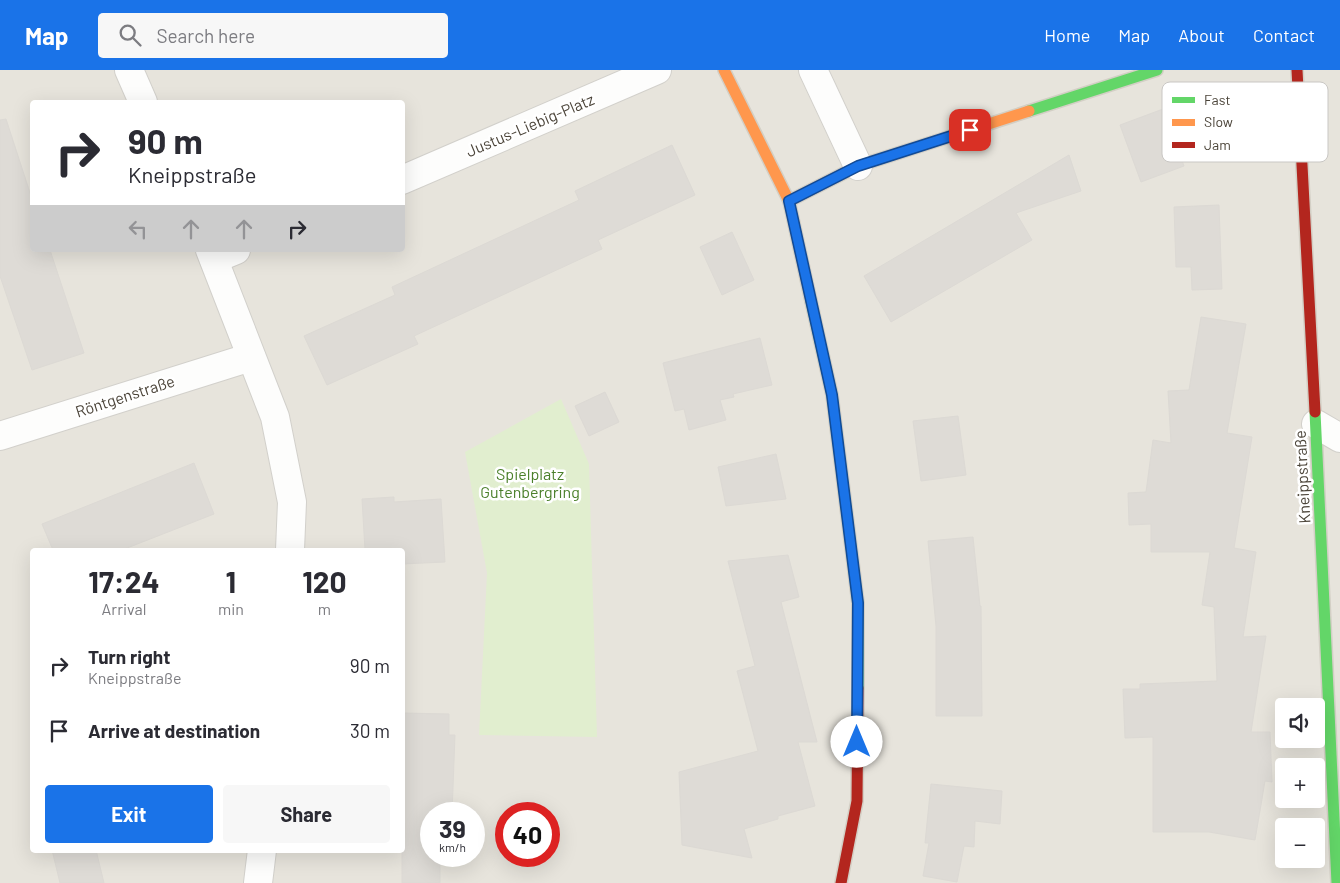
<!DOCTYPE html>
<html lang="en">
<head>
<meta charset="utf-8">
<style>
	:root { --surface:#fff; --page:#f7f7f7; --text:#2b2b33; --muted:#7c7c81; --accent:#1a73e8 }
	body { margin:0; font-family:Barlow,sans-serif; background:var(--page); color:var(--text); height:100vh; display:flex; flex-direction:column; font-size:19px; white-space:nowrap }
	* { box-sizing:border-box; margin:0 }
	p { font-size:16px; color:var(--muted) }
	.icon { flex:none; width:28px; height:28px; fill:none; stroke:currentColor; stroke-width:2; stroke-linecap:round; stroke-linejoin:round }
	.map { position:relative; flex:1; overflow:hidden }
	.side { position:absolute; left:30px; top:478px; width:375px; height:305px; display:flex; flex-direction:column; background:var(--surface); border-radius:5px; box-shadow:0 5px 20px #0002 }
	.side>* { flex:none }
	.guide { position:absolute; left:30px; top:30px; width:375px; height:152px; border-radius:5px; box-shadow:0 5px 20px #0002; background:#fff; color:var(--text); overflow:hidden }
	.fabs { position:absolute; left:1275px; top:628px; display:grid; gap:10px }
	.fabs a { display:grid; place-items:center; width:50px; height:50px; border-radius:5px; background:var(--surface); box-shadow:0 5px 20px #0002; font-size:25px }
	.speed { position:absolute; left:420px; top:732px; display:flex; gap:10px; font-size:25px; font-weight:700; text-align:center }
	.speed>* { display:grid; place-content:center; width:65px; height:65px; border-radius:50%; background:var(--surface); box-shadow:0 5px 20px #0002; line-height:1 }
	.speed small { font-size:12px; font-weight:400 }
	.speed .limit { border:8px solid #d22; background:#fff; color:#111 }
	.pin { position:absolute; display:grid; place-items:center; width:42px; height:42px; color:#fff; margin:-21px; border-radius:10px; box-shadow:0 2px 8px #0006 }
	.me { position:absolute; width:55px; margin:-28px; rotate:0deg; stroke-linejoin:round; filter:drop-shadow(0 0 4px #0008) }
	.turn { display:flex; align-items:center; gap:18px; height:105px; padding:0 15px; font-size:22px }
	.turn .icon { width:65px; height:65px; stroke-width:2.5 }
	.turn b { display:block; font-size:35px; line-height:42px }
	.lanes { display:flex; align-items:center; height:48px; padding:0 15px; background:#0003; justify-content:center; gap:25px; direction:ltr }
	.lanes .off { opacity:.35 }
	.eta { display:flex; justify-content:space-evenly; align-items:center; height:85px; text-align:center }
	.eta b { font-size:30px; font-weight:700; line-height:35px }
	.action { display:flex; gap:10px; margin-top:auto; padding:10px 15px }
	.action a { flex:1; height:58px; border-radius:5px; background:var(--accent); color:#fff; font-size:20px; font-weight:700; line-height:58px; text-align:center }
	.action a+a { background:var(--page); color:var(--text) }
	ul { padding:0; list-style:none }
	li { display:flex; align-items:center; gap:15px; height:65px; padding:0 15px }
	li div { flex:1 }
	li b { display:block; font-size:19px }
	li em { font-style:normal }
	header { display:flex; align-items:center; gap:30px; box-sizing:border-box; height:70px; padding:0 25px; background:var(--accent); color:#fff }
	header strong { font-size:24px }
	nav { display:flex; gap:28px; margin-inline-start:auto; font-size:18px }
	.search { width:350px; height:45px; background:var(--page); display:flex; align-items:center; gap:12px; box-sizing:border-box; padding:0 18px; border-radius:5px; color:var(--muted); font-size:19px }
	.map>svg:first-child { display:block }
</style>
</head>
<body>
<header>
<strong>Map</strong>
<div class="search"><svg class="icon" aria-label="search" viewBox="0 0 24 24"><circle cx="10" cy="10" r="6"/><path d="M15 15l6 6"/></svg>Search here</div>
<nav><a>Home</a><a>Map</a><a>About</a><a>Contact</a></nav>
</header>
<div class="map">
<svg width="1340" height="813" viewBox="0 0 1340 813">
	<rect width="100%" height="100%" fill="#f4f2ee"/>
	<path fill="#e7e4dc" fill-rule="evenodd" d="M 0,0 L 1340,0 L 1340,813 L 0,813 ZM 32,32 L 402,32 L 402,180 L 32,180 ZM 32,480 L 402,480 L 402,780 L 32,780 ZM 1284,636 L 1316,636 L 1316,669 L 1284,669 ZM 1284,696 L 1316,696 L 1316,729 L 1284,729 ZM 431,744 L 474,744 L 474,786 L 431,786 ZM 506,744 L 549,744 L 549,786 L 506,786 ZM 1284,756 L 1316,756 L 1316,789 L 1284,789 Z"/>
	<path fill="#e1eecf" d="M 561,329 L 589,394 L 597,667 L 479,665 L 487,503 L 465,382 Z"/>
	<g fill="#dedbd6" stroke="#dcd9d4">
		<path d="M 1163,39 L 1184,96 L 1141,112 L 1120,55 Z"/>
		<path d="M 6,49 L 32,129 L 32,180 L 50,180 L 84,283 L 32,300 L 0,206 L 0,50 Z"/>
		<path d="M 672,75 L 695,125 L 598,170 L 602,179 L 414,266 L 418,274 L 327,315 L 304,266 L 395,225 L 392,217 L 579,130 L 575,121 Z"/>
		<path d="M 1069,85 L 1081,121 L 1016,143 L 1032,170 L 891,252 L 864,206 Z"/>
		<path d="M 1219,135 L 1222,219 L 1192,220 L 1191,197 L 1176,197 L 1174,137 Z"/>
		<path d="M 732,162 L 754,210 L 722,225 L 700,177 Z"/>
		<path d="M 1201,247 L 1246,254 L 1227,363 L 1252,367 L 1234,478 L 1256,482 L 1243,567 L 1266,566 L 1251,662 L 1270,662 L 1272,712 L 1265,711 L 1255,770 L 1209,762 L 1153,762 L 1153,667 L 1125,668 L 1123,619 L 1140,619 L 1140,614 L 1217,611 L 1214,537 L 1202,535 L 1210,482 L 1151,482 L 1151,454 L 1129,455 L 1128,423 L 1146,422 L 1153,370 L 1171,373 L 1168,321 L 1189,320 Z"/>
		<path d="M 760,268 L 772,315 L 733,324 L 734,327 L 720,330 L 726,350 L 689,360 L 684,339 L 675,341 L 663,293 Z"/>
		<path d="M 605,322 L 619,352 L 589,366 L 575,336 Z"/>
		<path d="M 958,346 L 966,405 L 921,411 L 913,351 Z"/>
		<path d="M 776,384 L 786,429 L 726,436 L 718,397 Z"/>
		<path d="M 194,393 L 214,444 L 122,480 L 53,480 L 42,454 Z"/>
		<path d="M 394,427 L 394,432 L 441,429 L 445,492 L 402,494 L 402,480 L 365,480 L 362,429 Z"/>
		<path d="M 973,467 L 980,536 L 981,536 L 982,646 L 936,646 L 936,556 L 928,471 Z"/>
		<path d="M 788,485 L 799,527 L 781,532 L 817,672 L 798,672 L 815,736 L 778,746 L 778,749 L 744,759 L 752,788 L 682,775 L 679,702 L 758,681 L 737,601 L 755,596 L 728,491 Z"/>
		<path d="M 402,643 L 449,644 L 449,665 L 455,665 L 452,744 L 431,744 L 431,786 L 440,786 L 440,813 L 402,813 Z"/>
		<path d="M 931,714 L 1002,721 L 1000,754 L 975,751 L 974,777 L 964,776 L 957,812 L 923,806 L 929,773 L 925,773 Z"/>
		<path d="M 52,780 L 96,780 L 104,813 L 60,813 Z"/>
	</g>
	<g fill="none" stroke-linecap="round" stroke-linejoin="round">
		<defs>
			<g id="street">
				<path d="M 129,0 L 143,32"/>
				<path d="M 813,0 L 858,96"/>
				<path d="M 402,110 L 657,0"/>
				<path d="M 210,180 L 275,347 L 292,432 L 290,480"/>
				<path d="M 214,189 L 236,180"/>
				<path d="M 1316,354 L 1340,368"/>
				<path d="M 0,366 L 251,287"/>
				<path d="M 258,813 L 262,780"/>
			</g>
			<g id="fast">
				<path d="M 1029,41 L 1157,0"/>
				<path d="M 811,231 L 832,325 L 858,533 L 858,618"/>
				<path d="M 1315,342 L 1337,813"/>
			</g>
			<g id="slow">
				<path d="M 724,0 L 789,131 L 811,231"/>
				<path d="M 789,131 L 858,96 L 1029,41"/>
			</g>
			<g id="jam">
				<path d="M 1297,0 L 1315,342"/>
				<path d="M 841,813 L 857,731 L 858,618"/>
			</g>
		</defs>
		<use href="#street" stroke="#d2d0cb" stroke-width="30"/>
		<use href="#fast" stroke="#d3cfc5" stroke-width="14"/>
		<use href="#slow" stroke="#d3cfc5" stroke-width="14"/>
		<use href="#jam" stroke="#d3cfc5" stroke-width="14"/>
		<use href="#street" stroke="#fdfdfc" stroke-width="28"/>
		<use href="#fast" stroke="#63d668" stroke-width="11"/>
		<use href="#slow" stroke="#ff974d" stroke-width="11"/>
		<use href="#jam" stroke="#b3261e" stroke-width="11"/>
	</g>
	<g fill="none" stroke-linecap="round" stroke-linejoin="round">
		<defs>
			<path id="route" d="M 857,672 L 858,533 L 832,325 L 789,131 L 858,96 L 970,60"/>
		</defs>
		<use href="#route" stroke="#114b97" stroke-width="12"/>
		<use href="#route" stroke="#1a73e8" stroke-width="9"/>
	</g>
	<g text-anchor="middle" stroke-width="5" stroke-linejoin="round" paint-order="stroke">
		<g font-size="16" fill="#4b4439" stroke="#fff">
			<text transform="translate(530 55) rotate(-23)" y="6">Justus-Liebig-Platz</text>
			<text transform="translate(125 326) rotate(-18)" y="6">Röntgenstraße</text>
			<text transform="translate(1302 407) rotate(-93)" y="6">Kneippstraße</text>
		</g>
		<g font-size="16" fill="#4a7f2a" stroke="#fff">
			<text x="530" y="410">Spielplatz<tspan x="530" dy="18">Gutenbergring</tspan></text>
		</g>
	</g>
	<rect x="1162" y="12" width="166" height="80" rx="8" fill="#fff" stroke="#c9c7c4" stroke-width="1"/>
	<rect x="1172" y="27" width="23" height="6" fill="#63d668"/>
	<rect x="1172" y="49" width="23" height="7" fill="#ff974d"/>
	<rect x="1172" y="72" width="23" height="6" fill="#b3261e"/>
	<g font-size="14" fill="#4b4439">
		<text x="1204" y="35">Fast</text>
		<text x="1204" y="57">Slow</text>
		<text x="1204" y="80">Jam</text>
	</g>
</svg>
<div class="fabs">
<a><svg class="icon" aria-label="sound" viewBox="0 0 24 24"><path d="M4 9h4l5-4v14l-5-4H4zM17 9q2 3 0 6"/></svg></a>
<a>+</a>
<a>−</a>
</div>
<div class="speed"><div>39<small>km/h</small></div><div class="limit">40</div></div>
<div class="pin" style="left:970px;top:60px;background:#d93025"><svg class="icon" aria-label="arrive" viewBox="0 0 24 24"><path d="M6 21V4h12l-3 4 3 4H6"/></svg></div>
<svg class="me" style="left:857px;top:672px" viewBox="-20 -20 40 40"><circle r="19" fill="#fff"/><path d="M0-13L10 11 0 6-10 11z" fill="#1a73e8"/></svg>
<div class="guide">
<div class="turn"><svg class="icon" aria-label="right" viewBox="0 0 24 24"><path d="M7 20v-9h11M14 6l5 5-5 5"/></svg><div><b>90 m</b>Kneippstraße</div></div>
<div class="lanes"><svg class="icon off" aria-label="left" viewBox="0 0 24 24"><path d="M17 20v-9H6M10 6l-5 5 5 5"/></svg><svg class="icon off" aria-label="ahead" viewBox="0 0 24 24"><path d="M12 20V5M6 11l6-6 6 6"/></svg><svg class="icon off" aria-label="ahead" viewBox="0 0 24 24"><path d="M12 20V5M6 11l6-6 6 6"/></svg><svg class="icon" aria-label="right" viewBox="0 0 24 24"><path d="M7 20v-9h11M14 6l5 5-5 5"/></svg></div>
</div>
<section class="side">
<div class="eta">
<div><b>17:24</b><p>Arrival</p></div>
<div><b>1</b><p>min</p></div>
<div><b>120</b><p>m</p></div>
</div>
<ul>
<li><svg class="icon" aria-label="right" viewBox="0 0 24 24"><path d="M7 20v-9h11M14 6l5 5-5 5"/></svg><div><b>Turn right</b><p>Kneippstraße</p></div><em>90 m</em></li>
<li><svg class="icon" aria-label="arrive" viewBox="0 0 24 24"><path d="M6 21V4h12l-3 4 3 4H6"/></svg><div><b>Arrive at destination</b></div><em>30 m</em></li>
</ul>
<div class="action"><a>Exit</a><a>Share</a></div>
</section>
</div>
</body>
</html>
